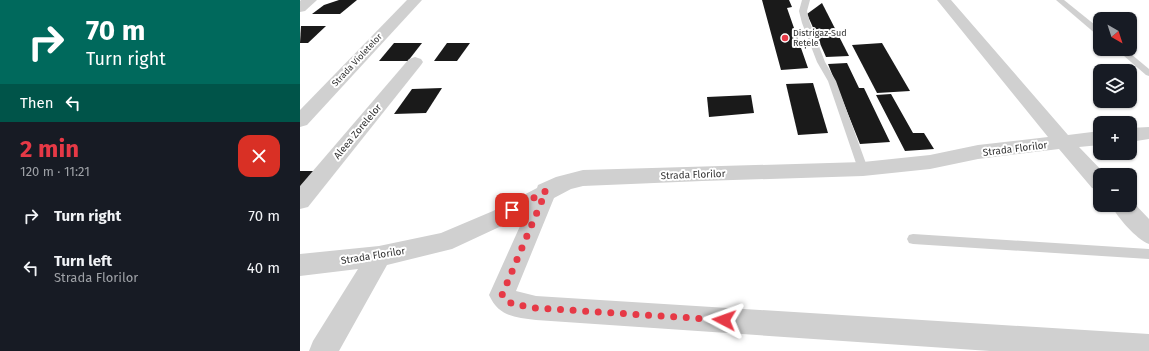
<!DOCTYPE html>
<html lang="en">
<head>
<meta charset="utf-8">
<style>
	:root { --surface:#171b24; --page:#20242c; --text:#f1f3f6; --muted:#9ea1a6; --accent:#e63946 }
	body { margin:0; font-family:"Fira Sans",sans-serif; background:var(--page); color:var(--text); height:100vh; display:flex; flex-direction:column; font-size:15px; white-space:nowrap }
	* { box-sizing:border-box; margin:0 }
	p { font-size:13px; color:var(--muted) }
	.icon { flex:none; width:22px; height:22px; fill:none; stroke:currentColor; stroke-width:2; stroke-linecap:round; stroke-linejoin:round }
	.map { position:relative; flex:1; overflow:hidden }
	.panel { display:flex; flex-direction:column; background:var(--surface); width:300px }
	.panel>* { flex:none }
	.top-card { background:#00695c; color:#fff; overflow:hidden }
	.needle { width:26px; rotate:141deg }
	.tools { position:absolute; left:793px; top:12px; display:grid; gap:8px }
	.tools a { display:grid; place-items:center; width:44px; height:44px; border-radius:8px; background:var(--surface); box-shadow:0 1px 3px #0004; font-size:20px }
	.pin { position:absolute; display:grid; place-items:center; width:34px; height:34px; color:#fff; margin:-17px; border-radius:8px; box-shadow:0 2px 6px #0006 }
	.me { position:absolute; width:44px; margin:-22px; rotate:274deg; stroke-linejoin:round; filter:drop-shadow(0 0 3px #0008) }
	.turn { display:flex; align-items:center; gap:14px; height:84px; padding:0 20px; font-size:18px }
	.turn .icon { width:52px; height:52px; stroke-width:2.5 }
	.turn b { display:block; font-size:28px; line-height:34px }
	.then { display:flex; align-items:center; height:38px; padding:0 20px; background:#0003; gap:8px; font-size:15px }
	.round { display:grid; place-items:center; flex:none; width:42px; height:42px; border-radius:12px; background:var(--page) }
	.overview { display:flex; align-items:center; justify-content:space-between; height:68px; padding:0 20px }
	h1 { font-size:24px; font-weight:700; line-height:30px; color:var(--accent) }
	ul { padding:0; list-style:none }
	li { display:flex; align-items:center; gap:12px; height:52px; padding:0 20px }
	li div { flex:1 }
	li b { display:block; font-size:15px }
	li em { font-style:normal }
	main { display:flex; flex:1; min-height:0 }
	.map>svg:first-child { display:block }
</style>
</head>
<body>
<main>
<section class="panel">
<div class="top-card">
<div class="turn"><svg class="icon" aria-label="right" viewBox="0 0 24 24"><path d="M7 20v-9h11M14 6l5 5-5 5"/></svg><div><b>70 m</b>Turn right</div></div>
<div class="then">Then<svg class="icon" aria-label="left" viewBox="0 0 24 24"><path d="M17 20v-9H6M10 6l-5 5 5 5"/></svg></div>
</div>
<div class="overview"><div><h1>2 min</h1><p>120 m · 11:21</p></div><a class="round" style="background:#d93025;color:#fff"><svg class="icon" aria-label="close" viewBox="0 0 24 24"><path d="M6 6l12 12M18 6L6 18"/></svg></a></div>
<ul>
<li><svg class="icon" aria-label="right" viewBox="0 0 24 24"><path d="M7 20v-9h11M14 6l5 5-5 5"/></svg><div><b>Turn right</b></div><em>70 m</em></li>
<li><svg class="icon" aria-label="left" viewBox="0 0 24 24"><path d="M17 20v-9H6M10 6l-5 5 5 5"/></svg><div><b>Turn left</b><p>Strada Florilor</p></div><em>40 m</em></li>
</ul>
</section>
<div class="map">
<svg width="849" height="351" viewBox="0 0 849 351">
	<rect width="100%" height="100%" fill="#fff"/>
	<g fill="#1a1a1a">
		<path d="M 39,0 L 57,0 L 40,14 L 12,14 L 24,5 Z"/>
		<path d="M 462,0 L 489,0 L 492,7 L 487,8 L 508,68 L 481,70 Z"/>
		<path d="M 522,3 L 549,56 L 526,57 L 507,14 Z"/>
		<path d="M 1,26 L 26,26 L 8,43 L 0,43 Z"/>
		<path d="M 94,43 L 122,43 L 108,61 L 79,61 Z"/>
		<path d="M 147,43 L 170,43 L 157,61 L 134,61 Z"/>
		<path d="M 582,43 L 610,91 L 577,93 L 552,45 Z"/>
		<path d="M 547,63 L 559,88 L 564,88 L 590,142 L 560,144 L 528,64 Z"/>
		<path d="M 513,83 L 528,133 L 498,135 L 486,84 Z"/>
		<path d="M 142,88 L 126,113 L 94,114 L 112,89 Z"/>
		<path d="M 591,94 L 613,133 L 624,133 L 634,149 L 605,151 L 576,95 Z"/>
		<path d="M 451,95 L 454,113 L 409,117 L 407,97 Z"/>
		<path d="M 0,171 L 14,171 L 0,187 Z"/>
	</g>
	<g fill="none" stroke-linecap="round" stroke-linejoin="round">
		<g fill="#d0d0d0" fill-rule="evenodd">
			<path d="M 502,0 L 510,0 L 507,11 L 510,23 L 525,62 L 536,81 L 568,169 L 567,172 L 559,172 L 558,169 L 528,81 L 517,62 L 502,23 L 499,11 Z"/>
			<path d="M 756,0 L 764,0 L 800,29 L 800,35 L 797,35 Z"/>
			<path d="M 816,49 L 825,49 L 849,69 L 849,76 L 846,75 Z"/>
			<path d="M 613,234 L 849,249 L 849,259 L 613,244 L 609,243 L 607,239 L 609,235 Z"/>
		</g>
		<g fill="#d0d0d0" fill-rule="evenodd">
			<path d="M 1,0 L 17,0 L 5,11 L 0,12 L 0,1 Z"/>
			<path d="M 107,0 L 122,0 L 7,125 L 0,127 L 0,110 Z"/>
			<path d="M 637,0 L 651,0 L 768,135 L 800,131 L 800,145 L 779,147 L 806,175 L 800,175 L 800,190 L 792,188 L 759,149 L 678,159 L 630,169 L 563,176 L 402,181 L 283,186 L 271,189 L 254,198 L 216,291 L 236,296 L 849,334 L 849,351 L 690,351 L 236,320 C 215,317 199,317 189,295 L 225,215 L 152,249 L 87,265 L 39,351 L 9,351 L 13,341 L 58,269 L 0,276 L 0,254 L 79,246 L 141,233 L 193,211 L 237,188 L 238,185 L 256,177 L 283,170 L 563,162 L 630,155 L 678,145 L 748,137 Z"/>
			<path d="M 115,57 L 121,59 L 123,62 L 121,65 L 8,207 L 0,209 L 0,186 L 109,59 Z"/>
			<path d="M 849,127 L 849,139 L 830,142 L 830,128 Z"/>
			<path d="M 830,199 L 849,219 L 849,244 C 836,239 818,218 811,205 L 830,205 Z"/>
		</g>
	</g>
	<g fill="none" stroke-linecap="round" stroke-linejoin="round">
		<path stroke="#e63946" stroke-width="7" stroke-dasharray="0 12.6" d="M 212,210 L 246,191 L 202,295 L 212,304 L 236,308 L 424,320"/>
	</g>
	<circle fill="#e63946" stroke="#fff" stroke-width="1.5" cx="485" cy="38" r="4"/>
	<g text-anchor="middle" stroke-width="4" stroke-linejoin="round" paint-order="stroke">
		<g font-size="9" fill="#333" stroke="#fff" text-anchor="start">
			<text x="493" y="36">Distrigaz-Sud<tspan x="493" dy="10">Rețele</tspan></text>
		</g>
		<g font-size="9" fill="#333" stroke="#fff">
			<text transform="translate(57 60) rotate(-47)" y="3">Strada Violetelor</text>
		</g>
		<g font-size="10" fill="#333" stroke="#fff">
			<text transform="translate(57 131) rotate(-50)" y="4">Aleea Zorelelor</text>
			<text transform="translate(715 148) rotate(-7)" y="4">Strada Florilor</text>
			<text transform="translate(393 174) rotate(-2)" y="4">Strada Florilor</text>
			<text transform="translate(73 255) rotate(-9)" y="4">Strada Florilor</text>
		</g>
	</g>
</svg>
<div class="tools">
<a><svg class="needle" viewBox="-14 -14 28 28"><path d="M0-13l5 13h-10z" fill="#e53935"/><path d="M0 13l5-13h-10z" fill="#9ea1a6"/></svg></a>
<a><svg class="icon" aria-label="layers" viewBox="0 0 24 24"><path d="M12 4l9 5-9 5-9-5zM3 14l9 5 9-5"/></svg></a>
<a>+</a>
<a>−</a>
</div>
<div class="pin" style="left:212px;top:210px;background:#d93025"><svg class="icon" aria-label="arrive" viewBox="0 0 24 24"><path d="M6 21V4h12l-3 4 3 4H6"/></svg></div>
<svg class="me" style="left:424px;top:320px" viewBox="-20 -20 40 40"><path d="M0-17L14 15 0 8-14 15z" fill="#e63946" stroke="#fff" stroke-width="4"/></svg>
</div>
</main>
</body>
</html>
